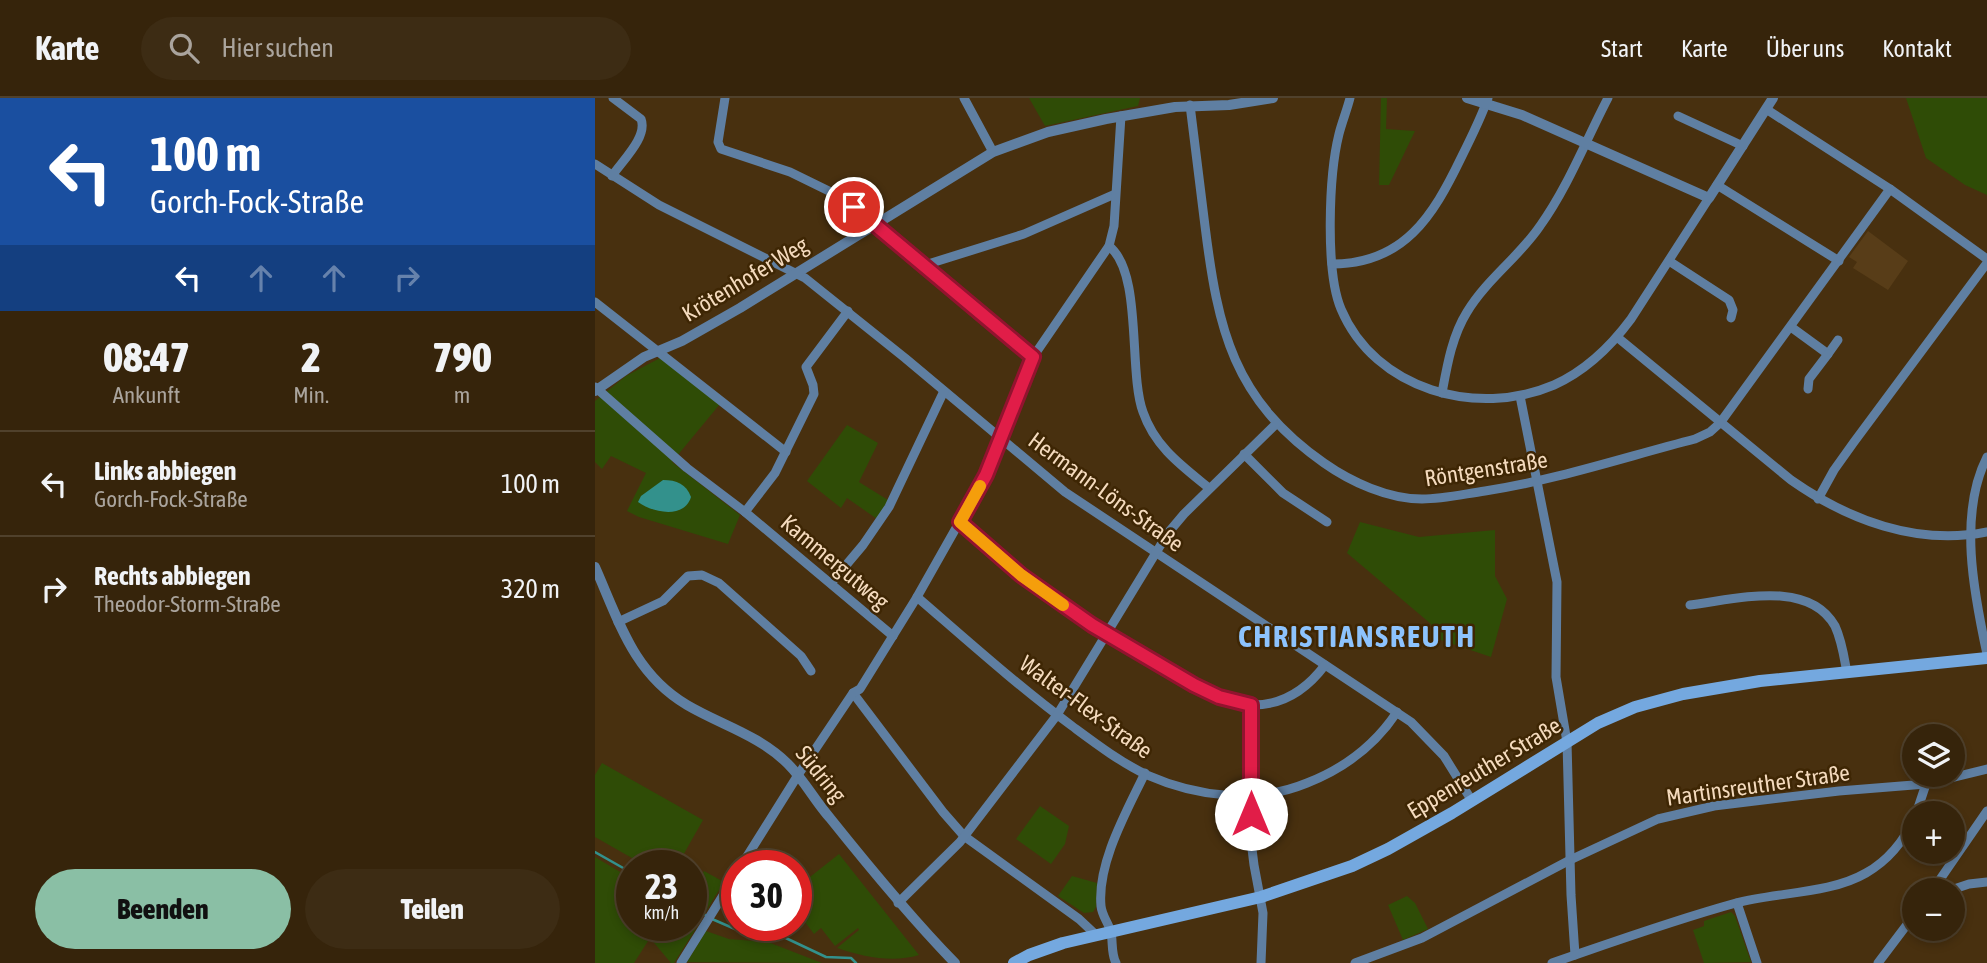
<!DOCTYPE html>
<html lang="de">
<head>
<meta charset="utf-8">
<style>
	:root { --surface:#36240b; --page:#3d2c14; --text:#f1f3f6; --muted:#aaa49d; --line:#50412c; --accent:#8abfa5 }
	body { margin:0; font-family:"Asap Condensed",sans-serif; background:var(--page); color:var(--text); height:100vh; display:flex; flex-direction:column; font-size:26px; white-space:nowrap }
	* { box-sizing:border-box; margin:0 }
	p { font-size:23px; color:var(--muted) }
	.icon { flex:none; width:38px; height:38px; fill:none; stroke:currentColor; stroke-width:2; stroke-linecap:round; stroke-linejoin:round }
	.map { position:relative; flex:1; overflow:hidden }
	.panel { display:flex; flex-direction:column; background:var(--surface); width:595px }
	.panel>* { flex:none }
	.top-card { background:#1a4fa0; color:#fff; overflow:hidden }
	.buttons { position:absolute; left:1307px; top:626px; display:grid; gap:14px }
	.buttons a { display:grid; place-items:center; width:63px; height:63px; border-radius:50%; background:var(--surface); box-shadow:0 4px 10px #0003,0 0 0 2px var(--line); font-size:35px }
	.speed { position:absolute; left:21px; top:752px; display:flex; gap:14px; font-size:35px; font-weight:700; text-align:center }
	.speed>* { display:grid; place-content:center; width:91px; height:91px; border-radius:50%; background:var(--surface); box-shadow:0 4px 10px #0003,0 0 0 2px var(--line); line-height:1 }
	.speed small { font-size:18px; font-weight:400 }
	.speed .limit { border:10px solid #d22; background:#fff; color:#111 }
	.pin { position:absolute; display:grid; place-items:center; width:60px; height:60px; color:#fff; margin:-30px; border:4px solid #fff; border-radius:50%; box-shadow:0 2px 7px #0007 }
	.me { position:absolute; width:77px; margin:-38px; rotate:0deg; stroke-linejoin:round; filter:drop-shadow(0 0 5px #0008) }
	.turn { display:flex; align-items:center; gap:24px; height:147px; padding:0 35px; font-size:32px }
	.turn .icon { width:91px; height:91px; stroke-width:2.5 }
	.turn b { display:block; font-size:49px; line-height:60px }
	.lanes { display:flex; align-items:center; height:66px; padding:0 35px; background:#0003; justify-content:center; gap:35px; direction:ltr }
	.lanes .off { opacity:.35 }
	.eta { display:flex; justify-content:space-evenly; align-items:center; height:119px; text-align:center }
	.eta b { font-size:42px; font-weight:800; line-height:49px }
	.button { display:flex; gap:14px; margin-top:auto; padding:14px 35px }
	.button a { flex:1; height:80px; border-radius:42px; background:var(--accent); color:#111; font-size:28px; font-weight:800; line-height:80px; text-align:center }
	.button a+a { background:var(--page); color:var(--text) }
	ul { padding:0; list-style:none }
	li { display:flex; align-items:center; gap:21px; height:105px; padding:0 35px; border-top:2px solid var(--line) }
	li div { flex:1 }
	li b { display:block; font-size:26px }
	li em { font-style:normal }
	header { display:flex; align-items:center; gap:42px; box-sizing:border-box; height:98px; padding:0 35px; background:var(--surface); border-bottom:2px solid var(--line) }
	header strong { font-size:33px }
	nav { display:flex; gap:38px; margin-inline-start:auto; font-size:24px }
	.search { width:490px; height:63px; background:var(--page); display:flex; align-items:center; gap:18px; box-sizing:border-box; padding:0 24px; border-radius:38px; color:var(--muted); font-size:26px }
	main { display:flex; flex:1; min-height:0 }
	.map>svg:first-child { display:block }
</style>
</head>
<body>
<header>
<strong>Karte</strong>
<div class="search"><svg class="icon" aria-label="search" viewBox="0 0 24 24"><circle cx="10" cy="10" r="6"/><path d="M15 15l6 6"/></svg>Hier suchen</div>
<nav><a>Start</a><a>Karte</a><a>Über uns</a><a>Kontakt</a></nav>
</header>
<main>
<section class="panel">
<div class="top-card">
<div class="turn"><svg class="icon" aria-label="left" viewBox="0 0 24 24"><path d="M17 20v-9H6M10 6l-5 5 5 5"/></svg><div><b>100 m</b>Gorch-Fock-Straße</div></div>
<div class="lanes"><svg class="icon" aria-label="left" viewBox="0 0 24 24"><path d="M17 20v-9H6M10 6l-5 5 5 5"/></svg><svg class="icon off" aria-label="ahead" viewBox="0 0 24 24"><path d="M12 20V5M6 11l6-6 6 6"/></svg><svg class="icon off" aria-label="ahead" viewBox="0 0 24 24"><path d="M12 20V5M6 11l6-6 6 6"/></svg><svg class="icon off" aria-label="right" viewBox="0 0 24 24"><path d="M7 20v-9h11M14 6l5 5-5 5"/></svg></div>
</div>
<div class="eta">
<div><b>08:47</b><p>Ankunft</p></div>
<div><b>2</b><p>Min.</p></div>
<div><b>790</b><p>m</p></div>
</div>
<ul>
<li><svg class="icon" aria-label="left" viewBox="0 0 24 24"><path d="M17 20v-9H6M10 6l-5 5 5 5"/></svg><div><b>Links abbiegen</b><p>Gorch-Fock-Straße</p></div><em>100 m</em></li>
<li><svg class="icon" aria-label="right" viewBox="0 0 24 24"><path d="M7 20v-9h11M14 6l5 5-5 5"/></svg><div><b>Rechts abbiegen</b><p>Theodor-Storm-Straße</p></div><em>320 m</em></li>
</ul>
<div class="button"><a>Beenden</a><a>Teilen</a></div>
</section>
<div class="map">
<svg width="1392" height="865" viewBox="0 0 1392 865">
	<rect width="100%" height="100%" fill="#48300f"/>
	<path fill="#583d18" d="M 1273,133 L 1313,163 L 1293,192 L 1258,170 L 1262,164 L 1254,159 Z"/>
	<g fill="#2f4c06">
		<path d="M 434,0 L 545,0 L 543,8 L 450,28 Z"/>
		<path d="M 786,0 L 792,0 L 791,31 L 820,33 L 794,87 L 784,87 Z"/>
		<path d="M 1311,0 L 1392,0 L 1392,97 L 1370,87 L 1331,60 Z"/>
		<path d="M 65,260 L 125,306 L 77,364 L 145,417 L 133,446 L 44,419 L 32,413 L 51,375 L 16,358 L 7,371 L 0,364 L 0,303 L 31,278 Z"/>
		<path d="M 252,327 L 283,345 L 264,384 L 293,402 L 282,421 L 252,400 L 246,410 L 212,383 Z"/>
		<path d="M 765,424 L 824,439 L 900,432 L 900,478 L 912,501 L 896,559 L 837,539 L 836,526 L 752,455 Z"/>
		<path d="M 7,665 L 108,722 L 82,768 L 51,768 L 0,739 L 0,677 Z"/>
		<path d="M 445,708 L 474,728 L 470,746 L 456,766 L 421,741 Z"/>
		<path d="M 244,756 L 324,857 C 298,865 269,859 242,850 L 264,832 L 263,830 L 240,848 L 226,830 L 219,836 L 201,812 L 201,790 Z"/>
		<path d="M 0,759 L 37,781 L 37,828 L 96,828 L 96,817 L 105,824 L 79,865 L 76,865 L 55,840 L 39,865 L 0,865 Z"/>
		<path d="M 109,773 L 129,784 L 111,813 L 96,805 L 96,795 Z"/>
		<path d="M 477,778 L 502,785 L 501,809 L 498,814 L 489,815 L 463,798 Z"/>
		<path d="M 812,798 L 820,805 L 833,831 L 808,842 L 793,807 Z"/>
		<path d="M 1136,814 L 1140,818 L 1156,864 L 1109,865 L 1098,832 L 1109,828 L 1109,823 Z"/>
		<path d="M 111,833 L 134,841 L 173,844 L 227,865 L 92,864 Z"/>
	</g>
	<path fill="#33918c" d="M 68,382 C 82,382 91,386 96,399 C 89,422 56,414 43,404 L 46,398 Z"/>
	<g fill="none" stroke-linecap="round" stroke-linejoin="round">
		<g stroke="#33918c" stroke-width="2.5">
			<path d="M 0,754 L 37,775"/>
			<path d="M 96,809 L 112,818"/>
			<path d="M 117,821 L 147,834 L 178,834 L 231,859 L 256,860 L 261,865"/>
		</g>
		<g stroke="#5f7fa2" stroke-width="9">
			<path d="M 130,0 L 123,44 L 126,51 L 195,74 L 242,97 L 279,125 L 438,259"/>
			<path d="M 369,0 L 398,54"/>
			<path d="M 755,0 C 752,12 747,24 744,36 C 734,76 730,173 746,211 C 780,292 882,320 959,287 C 990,273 1016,248 1036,221 L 1114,100"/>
			<path d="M 595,7 C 600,48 605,88 610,128 C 623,232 638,301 729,365 C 756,384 793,401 827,401 C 848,401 869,396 890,393 C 961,382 1030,359 1100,341 L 1115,334 L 1125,325 L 1295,91"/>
			<path d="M 1171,11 L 1295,91 L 1392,161"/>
			<path d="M 1083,18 L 1148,48"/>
			<path d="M 0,66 L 64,107 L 210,180 L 310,260 L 470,394 L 816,624 L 849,658 L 877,703"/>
			<path d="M 17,78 C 27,63 53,39 46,21 L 18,0"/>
			<path d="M 1122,87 L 1244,163"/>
			<path d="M 514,148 C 548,175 533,273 548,314 C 560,349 587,368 614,390"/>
			<path d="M 1074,163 L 1134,202 L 1138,212 L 1136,220"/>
			<path d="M 737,166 C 809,166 838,118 866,60 C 876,40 886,20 893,0"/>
			<path d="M 330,167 L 429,136 L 520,96"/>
			<path d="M 0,204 L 191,354"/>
			<path d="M 1196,229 L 1233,256 L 1243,242"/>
			<path d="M 1022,239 L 1196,382 C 1253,422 1322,448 1392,434"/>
			<path d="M 0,289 L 92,370 L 150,414 L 298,538"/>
			<path d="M 1213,291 L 1214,281 L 1233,256"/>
			<path d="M 847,295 C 852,268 857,238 872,214 C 892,181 924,159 945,128 C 973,89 991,42 1013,0"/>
			<path d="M 925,298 L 962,484 L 961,579 L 972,644 L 976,797 L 980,857"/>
			<path d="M 649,356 L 688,395 L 732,424"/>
			<path d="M 1392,359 C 1363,416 1379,496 1392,556"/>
			<path d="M 1223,401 L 1239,372 L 1259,344 L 1392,165"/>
			<path d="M 150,414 L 180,375 L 219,296 L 218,287 L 211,269 L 253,213"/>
			<path d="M 365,424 C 390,446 416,469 443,490 C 484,521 529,548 574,574 C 599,588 629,607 658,607 C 689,607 712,591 730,567"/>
			<path d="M 236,485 L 268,447 L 294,409 L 349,293"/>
			<path d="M 322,499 C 373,543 423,588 477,628 C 500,645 525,664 552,677 C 602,699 661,706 712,685 C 748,671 780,647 802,614"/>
			<path d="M 1095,507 C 1139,502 1213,480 1240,528 C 1247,543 1249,559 1252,575"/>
			<path d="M 23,524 L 68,503 L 93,478 L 107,477 L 124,485 L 206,558 L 216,573"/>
			<path d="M 258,595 L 348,714 L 369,738 L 484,821 L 500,836"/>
			<path d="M 656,607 L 655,735 L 659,767 L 668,815 L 666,865"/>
			<path d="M 1321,716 L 1331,686"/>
			<path d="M 146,768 L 203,677 L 258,595 L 265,591 L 322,499 L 391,377 L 438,259 L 514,148 L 519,128 L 526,18"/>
			<path d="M 1337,793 L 1392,713"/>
			<path d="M 1353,793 L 1374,786 L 1392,784"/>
			<path d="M 303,805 L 365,744 L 462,617 L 573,435 L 589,416 L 681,326"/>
			<path d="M 1142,805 L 1162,865"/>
			<path d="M 86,865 L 142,775"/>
			<path d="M 521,865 C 516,856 518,844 516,834 C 513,824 507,818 506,808 C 502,765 532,713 550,675"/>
			<path d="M 760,865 L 827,840 L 975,762 L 1063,721 L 1119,708 L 1244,693 L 1331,686 L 1392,671"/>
			<path d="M 957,865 C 1018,844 1079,822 1141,805 C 1182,794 1235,796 1271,775 C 1294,762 1309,743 1320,719"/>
			<path d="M 1283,865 L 1320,816"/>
		</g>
		<g stroke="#5f7fa2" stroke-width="10">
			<path d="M 872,0 L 927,17 L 1114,100 L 1178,0"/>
			<path d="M 0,293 L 49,259 L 87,243 L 145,210 L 398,54 L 453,34 L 511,21 L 580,9 L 634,7 L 678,0"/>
			<path d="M 0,469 C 24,523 38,575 92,607 C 126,627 164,637 193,666 C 209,682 220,703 235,720 C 275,770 315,819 360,865"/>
		</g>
		<path stroke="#74a8df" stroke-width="12" d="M 419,865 L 434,857 L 468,845 L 666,799 L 757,768 L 793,751 L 857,715 L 1003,625 L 1040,609 L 1088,596 L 1165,583 L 1392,560"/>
	</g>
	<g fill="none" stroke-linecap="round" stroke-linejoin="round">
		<defs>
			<path id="route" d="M 259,109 L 438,259 L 391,377 L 365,424 L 426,477 L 497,527 L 599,587 L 624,599 L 656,607 L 656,716"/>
		</defs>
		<use href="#route" stroke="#92132f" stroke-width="18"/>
		<use href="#route" stroke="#e11d48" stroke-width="12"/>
		<path stroke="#f59e0b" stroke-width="12" d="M 385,388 L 365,424 L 426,477 L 468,507"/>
	</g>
	<g text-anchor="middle" stroke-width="5" stroke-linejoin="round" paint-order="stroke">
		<g font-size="23" fill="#f4dabd" stroke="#3e2604">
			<text transform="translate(150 181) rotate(-31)" y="8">Krötenhofer Weg</text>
			<text transform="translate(891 371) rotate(-9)" y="8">Röntgenstraße</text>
			<text transform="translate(511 394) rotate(36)" y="8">Hermann-Löns-Straße</text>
			<text transform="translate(240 464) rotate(40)" y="8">Kammergutweg</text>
			<text transform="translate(491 609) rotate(36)" y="8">Walter-Flex-Straße</text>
			<text transform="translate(889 670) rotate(-31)" y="8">Eppenreuther Straße</text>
			<text transform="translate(226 676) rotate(51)" y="8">Südring</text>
			<text transform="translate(1163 687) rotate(-8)" y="8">Martinsreuther Straße</text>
		</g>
		<g font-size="30" font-weight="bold" letter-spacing="2" fill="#8dc3fd" stroke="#3e2604">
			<text x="762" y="549">CHRISTIANSREUTH</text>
		</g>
	</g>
</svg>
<div class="buttons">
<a><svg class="icon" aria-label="layers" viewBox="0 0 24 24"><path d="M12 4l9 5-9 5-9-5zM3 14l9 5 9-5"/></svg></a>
<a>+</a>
<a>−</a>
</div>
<div class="speed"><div>23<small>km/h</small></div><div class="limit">30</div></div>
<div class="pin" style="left:259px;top:109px;background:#d93025"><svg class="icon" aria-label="arrive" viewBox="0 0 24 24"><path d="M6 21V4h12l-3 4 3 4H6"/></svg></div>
<svg class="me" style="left:656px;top:716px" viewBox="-20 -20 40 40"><circle r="19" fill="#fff"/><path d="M0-13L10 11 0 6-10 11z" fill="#e11d48"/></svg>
</div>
</main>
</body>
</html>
